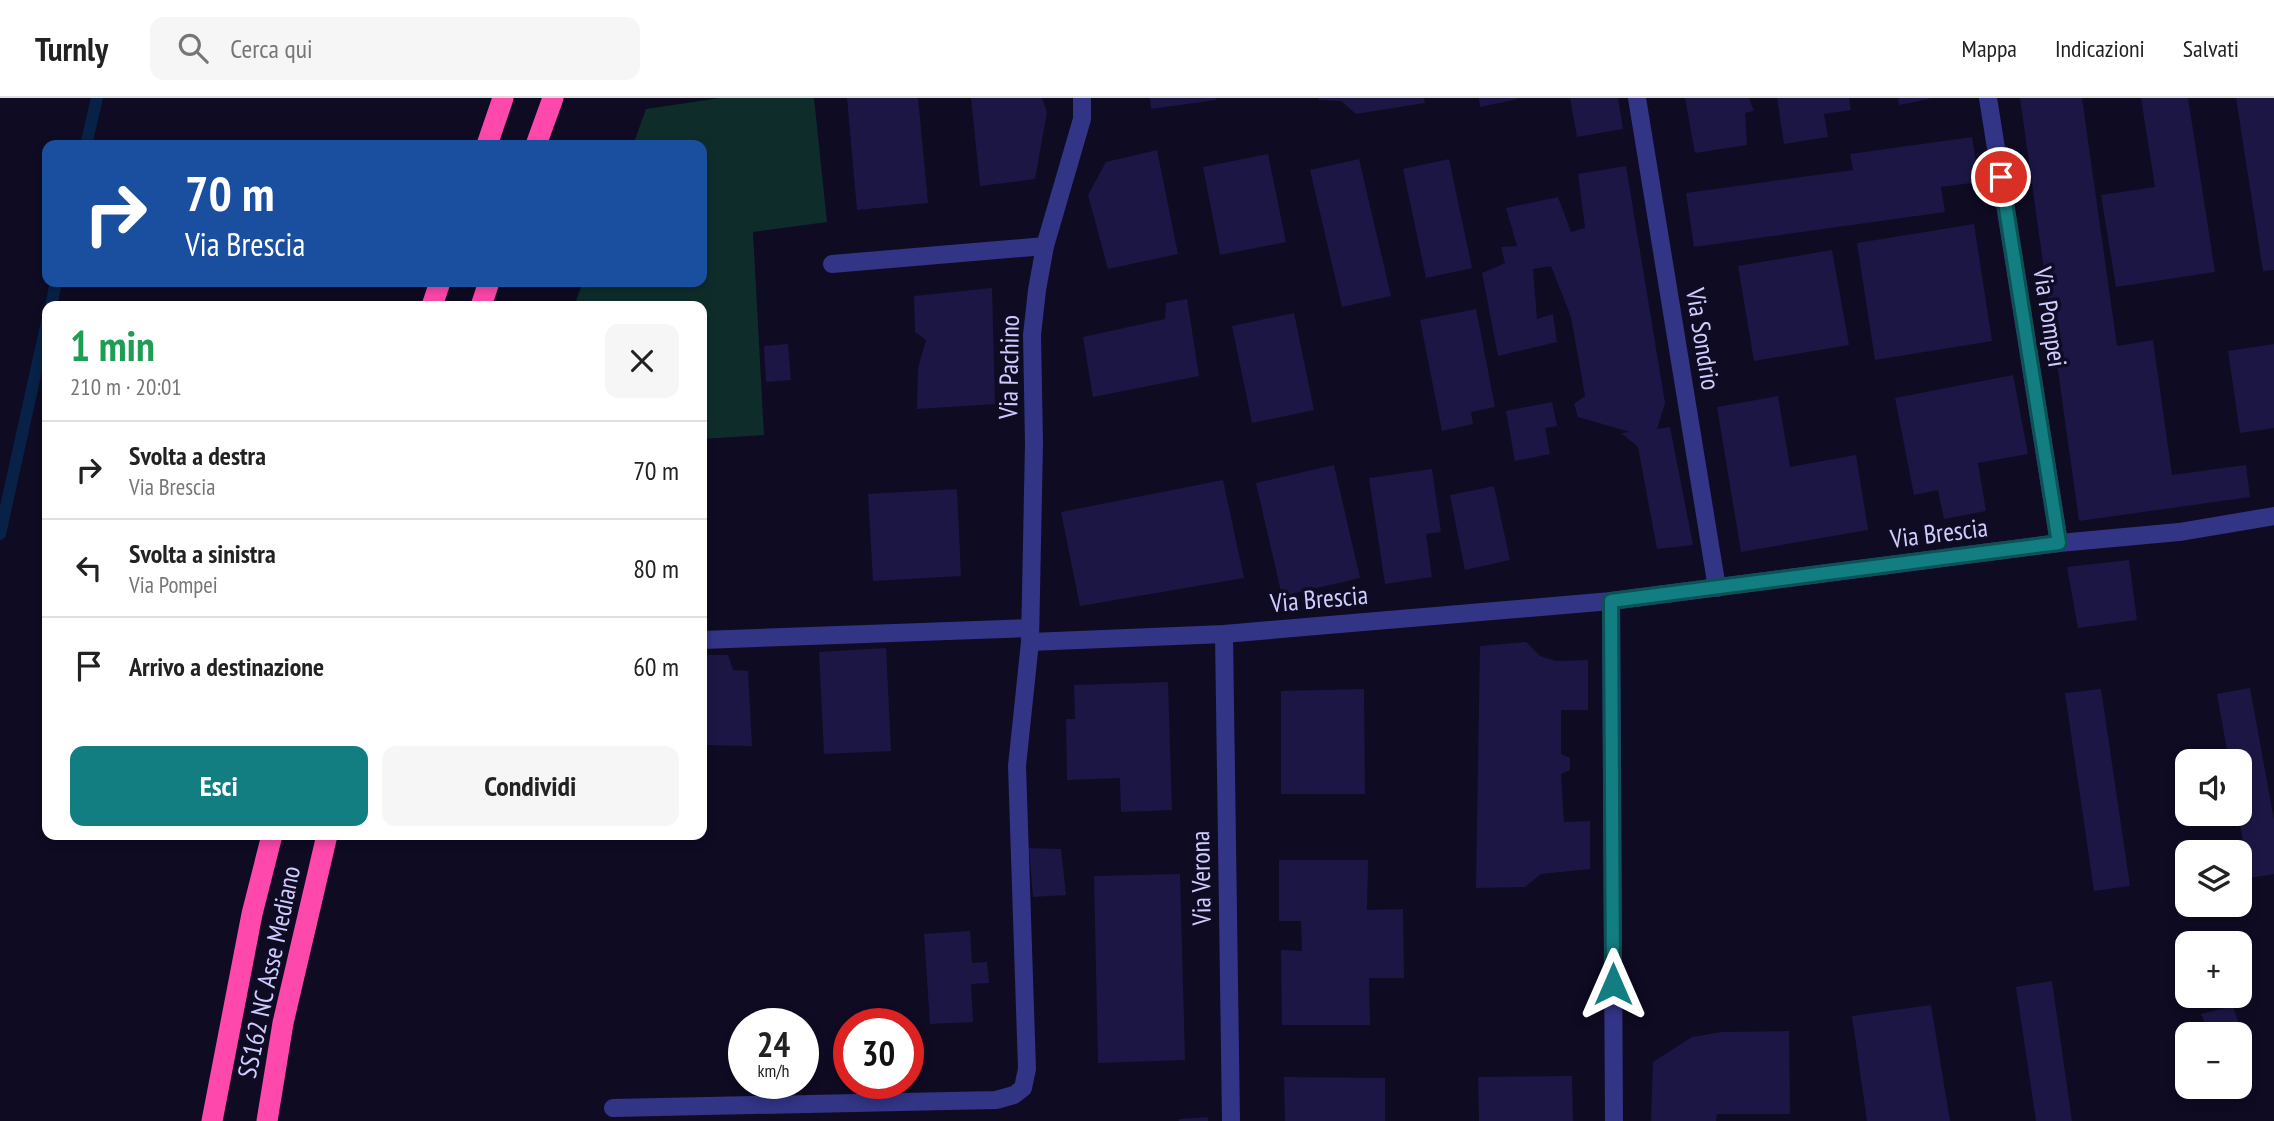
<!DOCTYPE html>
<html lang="it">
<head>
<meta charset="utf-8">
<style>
	:root { --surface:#fff; --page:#f6f6f6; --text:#222; --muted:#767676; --line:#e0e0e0; --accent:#137e82 }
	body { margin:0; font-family:"PT Sans Narrow",sans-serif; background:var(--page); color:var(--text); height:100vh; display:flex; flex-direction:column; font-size:26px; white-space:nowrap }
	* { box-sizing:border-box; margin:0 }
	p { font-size:23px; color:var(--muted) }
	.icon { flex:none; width:38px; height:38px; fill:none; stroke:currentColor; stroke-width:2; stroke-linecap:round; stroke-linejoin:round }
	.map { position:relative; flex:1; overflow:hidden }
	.side { position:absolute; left:42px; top:203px; width:665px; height:539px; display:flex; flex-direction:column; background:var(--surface); border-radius:14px; box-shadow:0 4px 10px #0003 }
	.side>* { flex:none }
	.hud { position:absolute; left:42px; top:42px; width:665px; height:147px; border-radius:14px; box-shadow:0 4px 10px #0003; background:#1a4fa0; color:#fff; overflow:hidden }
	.tools { position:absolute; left:2175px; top:651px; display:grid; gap:14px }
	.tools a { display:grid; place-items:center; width:77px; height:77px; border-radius:14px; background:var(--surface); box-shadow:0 4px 10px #0003; font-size:35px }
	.speed { position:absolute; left:728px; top:910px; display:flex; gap:14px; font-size:35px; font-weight:700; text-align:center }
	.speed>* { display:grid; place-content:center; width:91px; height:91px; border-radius:50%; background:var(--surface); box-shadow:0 4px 10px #0003; line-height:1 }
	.speed small { font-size:18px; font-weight:400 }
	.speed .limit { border:10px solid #d22; background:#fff; color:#111 }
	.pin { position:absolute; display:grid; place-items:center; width:60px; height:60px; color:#fff; margin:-30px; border:4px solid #fff; border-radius:50%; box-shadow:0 2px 7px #0007 }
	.me { position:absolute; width:77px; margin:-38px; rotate:0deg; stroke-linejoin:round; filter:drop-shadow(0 0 5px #0008) }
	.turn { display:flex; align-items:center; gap:24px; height:147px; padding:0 28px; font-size:32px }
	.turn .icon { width:91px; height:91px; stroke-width:2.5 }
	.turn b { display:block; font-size:49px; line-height:60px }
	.round { display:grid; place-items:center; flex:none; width:74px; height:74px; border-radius:14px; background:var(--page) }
	.head { display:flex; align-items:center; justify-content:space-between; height:119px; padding:0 28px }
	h1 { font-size:42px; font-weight:700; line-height:52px; color:#1e9e55 }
	.primary-button { display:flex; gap:14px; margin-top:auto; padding:14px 28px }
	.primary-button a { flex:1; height:80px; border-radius:14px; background:var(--accent); color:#fff; font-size:28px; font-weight:700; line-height:80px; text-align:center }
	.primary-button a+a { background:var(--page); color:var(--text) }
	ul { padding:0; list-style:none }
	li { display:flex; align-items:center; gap:21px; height:98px; padding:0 28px; border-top:2px solid var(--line) }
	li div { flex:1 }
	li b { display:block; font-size:26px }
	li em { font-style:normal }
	header { display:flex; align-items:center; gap:42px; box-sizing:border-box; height:98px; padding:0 35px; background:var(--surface); border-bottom:2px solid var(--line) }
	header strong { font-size:33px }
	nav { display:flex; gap:38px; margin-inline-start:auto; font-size:24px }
	.search { width:490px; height:63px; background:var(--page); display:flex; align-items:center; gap:18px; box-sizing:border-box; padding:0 24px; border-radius:14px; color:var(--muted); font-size:26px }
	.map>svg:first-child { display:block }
</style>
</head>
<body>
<header>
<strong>Turnly</strong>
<div class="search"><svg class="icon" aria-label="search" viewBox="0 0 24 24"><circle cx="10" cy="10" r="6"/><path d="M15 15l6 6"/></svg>Cerca qui</div>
<nav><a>Mappa</a><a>Indicazioni</a><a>Salvati</a></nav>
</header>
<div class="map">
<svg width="2274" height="1023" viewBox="0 0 2274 1023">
	<rect width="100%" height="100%" fill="#0e0b23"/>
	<path fill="#0e2d2a" d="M 720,0 L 814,0 L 827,124 L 753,134 L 764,337 L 702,341 L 702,208 L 574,208 L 583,184 L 702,184 L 702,47 L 633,47 L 646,11 Z"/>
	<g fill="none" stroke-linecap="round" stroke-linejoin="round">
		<g stroke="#072246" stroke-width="12">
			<path d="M 86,47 L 97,0"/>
			<path d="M 51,208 L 56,184"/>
			<path d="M 0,436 L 47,223"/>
		</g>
	</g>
	<g fill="#1c1645">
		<path d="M 847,0 L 918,0 L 928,105 L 857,112 Z"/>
		<path d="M 971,0 L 1042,0 L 1047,14 L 1035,81 L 980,88 Z"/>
		<path d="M 1150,0 L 1216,0 L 1216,2 L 1151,11 Z"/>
		<path d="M 1319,0 L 1424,0 L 1425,5 L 1356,16 L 1341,3 L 1319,2 Z"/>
		<path d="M 1479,0 L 1518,0 L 1518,1 L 1480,9 Z"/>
		<path d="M 1570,0 L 1618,0 L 1623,31 L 1577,39 Z"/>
		<path d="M 1685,0 L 1749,0 L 1754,13 L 1745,15 L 1747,47 L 1695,55 Z"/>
		<path d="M 1777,0 L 1849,0 L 1851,12 L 1824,16 L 1828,39 L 1784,46 Z"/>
		<path d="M 1898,0 L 1929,0 L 1929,1 L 1899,7 Z"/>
		<path d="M 2020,0 L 2082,0 L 2117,248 L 2153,242 L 2172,377 L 2246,367 L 2250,399 L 2079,423 Z"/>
		<path d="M 2141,0 L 2188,0 L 2215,174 L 2116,189 L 2101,97 L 2155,89 Z"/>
		<path d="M 2236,0 L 2274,0 L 2274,172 L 2263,173 Z"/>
		<path d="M 1972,39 L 1979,84 L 1941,89 L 1945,114 L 1694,149 L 1686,95 L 1853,72 L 1850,56 Z"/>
		<path d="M 1157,52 L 1178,156 L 1108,171 L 1088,97 L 1106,64 Z"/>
		<path d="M 1268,56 L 1286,144 L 1220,157 L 1203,69 Z"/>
		<path d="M 1359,61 L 1391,198 L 1342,209 L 1310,72 Z"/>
		<path d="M 1449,61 L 1472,170 L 1426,180 L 1403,71 Z"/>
		<path d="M 1626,68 L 1665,305 L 1657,331 L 1670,329 L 1693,447 L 1657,451 L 1638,349 L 1621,335 L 1630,334 L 1578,319 L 1574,306 L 1585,298 L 1571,219 L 1551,168 L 1533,171 L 1537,221 L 1553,216 L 1557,244 L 1498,258 L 1482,175 L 1505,165 L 1501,149 L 1517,148 L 1506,110 L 1558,99 L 1571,134 L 1585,130 L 1578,76 Z"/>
		<path d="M 1974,126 L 1992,243 L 1875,262 L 1857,145 Z"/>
		<path d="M 1832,152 L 1849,247 L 1754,263 L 1738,168 Z"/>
		<path d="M 992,190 L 995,306 L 917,311 L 918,270 L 926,242 L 915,234 L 914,198 Z"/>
		<path d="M 1187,201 L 1199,278 L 1093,299 L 1083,239 L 1165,221 L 1166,205 Z"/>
		<path d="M 1476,211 L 1495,309 L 1471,314 L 1473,326 L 1442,333 L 1420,222 Z"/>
		<path d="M 1294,215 L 1314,312 L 1252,325 L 1232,228 Z"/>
		<path d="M 788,246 L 791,282 L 766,284 L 764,248 Z"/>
		<path d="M 2274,246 L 2274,330 L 2240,335 L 2228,253 Z"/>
		<path d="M 2013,277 L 2028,356 L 1978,365 L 1986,413 L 1944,421 L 1938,392 L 1914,397 L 1895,300 Z"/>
		<path d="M 1778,298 L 1790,369 L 1856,357 L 1868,432 L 1741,454 L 1717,309 Z"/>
		<path d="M 1552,304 L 1557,328 L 1545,330 L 1550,356 L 1515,363 L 1506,313 Z"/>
		<path d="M 1334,367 L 1360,480 L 1282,498 L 1256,385 Z"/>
		<path d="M 1432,371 L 1441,434 L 1426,436 L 1432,479 L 1385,486 L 1369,380 Z"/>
		<path d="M 1223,382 L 1244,480 L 1080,508 L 1061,414 Z"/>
		<path d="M 1494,388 L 1510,462 L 1465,472 L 1450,397 Z"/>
		<path d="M 957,391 L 961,478 L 873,483 L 868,396 Z"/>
		<path d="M 2129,462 L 2137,522 L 2078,530 L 2067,469 Z"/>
		<path d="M 1526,544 L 1540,558 L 1556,563 L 1588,562 L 1588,612 L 1561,612 L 1561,656 L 1570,660 L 1570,672 L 1561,676 L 1564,724 L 1590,723 L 1590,771 L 1541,776 L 1525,789 L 1476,790 L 1480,548 Z"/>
		<path d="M 886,550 L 891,653 L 824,656 L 819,554 Z"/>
		<path d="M 702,557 L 728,557 L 733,572 L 748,573 L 752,648 L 702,647 Z"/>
		<path d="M 1168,584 L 1172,712 L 1121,714 L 1120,680 L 1067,682 L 1066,621 L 1075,621 L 1074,587 Z"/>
		<path d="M 2250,590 L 2274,722 L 2274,776 L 2250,780 L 2238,716 L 2240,716 L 2240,663 L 2229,663 L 2217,596 Z"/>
		<path d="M 1364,591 L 1365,696 L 1281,696 L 1281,593 Z"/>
		<path d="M 2101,591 L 2130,788 L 2094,793 L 2065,595 Z"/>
		<path d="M 1029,750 L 1061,751 L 1066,797 L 1033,799 Z"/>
		<path d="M 1279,762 L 1368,762 L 1367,812 L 1403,811 L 1404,880 L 1369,880 L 1370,927 L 1282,927 L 1281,852 L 1302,853 L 1301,823 L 1279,823 Z"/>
		<path d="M 1180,776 L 1185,962 L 1098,965 L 1094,778 Z"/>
		<path d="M 970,833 L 972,865 L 987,864 L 989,885 L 971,886 L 973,924 L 930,926 L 924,836 Z"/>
		<path d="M 2052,883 L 2072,1023 L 2036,1023 L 2016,889 Z"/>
		<path d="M 1931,907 L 1950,1023 L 1867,1023 L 1852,918 Z"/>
		<path d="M 2233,908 L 2243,940 L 2240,941 L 2240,936 L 2209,936 L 2201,916 Z"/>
		<path d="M 1789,933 L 1790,1016 L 1717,1016 L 1716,1023 L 1651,1023 L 1653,964 L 1692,939 L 1722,934 Z"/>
		<path d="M 1572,978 L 1573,1023 L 1479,1023 L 1478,979 Z"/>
		<path d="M 1284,979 L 1385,980 L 1385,1023 L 1285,1023 Z"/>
		<path d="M 1208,1019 L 1208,1023 L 1179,1023 L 1179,1021 Z"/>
	</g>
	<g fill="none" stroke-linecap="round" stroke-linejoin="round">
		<g stroke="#323486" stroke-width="18">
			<path d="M 1637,0 L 1717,490"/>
			<path d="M 1988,0 L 2059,445"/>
			<path d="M 832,166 L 1045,148"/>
			<path d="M 1611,503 L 1614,1023"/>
			<path d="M 1224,536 L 1231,1023"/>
			<path d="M 702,542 L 1030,530"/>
			<path d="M 1030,544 L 1224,536 L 1611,503 L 2059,445 L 2179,434 L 2274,418"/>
			<path d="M 613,1010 L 996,1002 L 1014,997 L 1023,990 L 1027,971 L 1017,668 L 1030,544 L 1034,345 L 1032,237 L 1037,192 L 1045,148 L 1082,21 L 1082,0"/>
		</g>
		<g stroke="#ff48ac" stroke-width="21">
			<path d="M 487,47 L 503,0"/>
			<path d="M 536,47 L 553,0"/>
			<path d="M 432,208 L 440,184"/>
			<path d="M 481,208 L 489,184"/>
			<path d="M 212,1023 L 252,816 L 272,737"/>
			<path d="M 267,1023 L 283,925 L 327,737"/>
		</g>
	</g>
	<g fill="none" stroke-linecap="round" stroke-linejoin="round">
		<defs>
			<path id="route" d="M 1613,886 L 1611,503 L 2059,445 L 2001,79"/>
		</defs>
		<use href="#route" stroke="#0c5254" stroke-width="18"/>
		<use href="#route" stroke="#137e82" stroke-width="12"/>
	</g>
	<g text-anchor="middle" stroke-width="7" stroke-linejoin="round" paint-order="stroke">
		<g font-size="26" fill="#cfcdff" stroke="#0e0b23">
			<text transform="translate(2050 219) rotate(81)" y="9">Via Pompei</text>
			<text transform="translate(1703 241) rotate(81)" y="9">Via Sondrio</text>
			<text transform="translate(1009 269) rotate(-89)" y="9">Via Pachino</text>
			<text transform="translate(1939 435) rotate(-7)" y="9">Via Brescia</text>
			<text transform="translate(1319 501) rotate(-5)" y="9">Via Brescia</text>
			<text transform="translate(1201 780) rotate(-91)" y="9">Via Verona</text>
			<text transform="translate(269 874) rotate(-78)" y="9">SS162 NC Asse Mediano</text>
		</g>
	</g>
</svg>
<div class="tools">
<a><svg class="icon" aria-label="sound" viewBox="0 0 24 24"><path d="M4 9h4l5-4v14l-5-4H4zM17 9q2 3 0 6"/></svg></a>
<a><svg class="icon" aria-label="layers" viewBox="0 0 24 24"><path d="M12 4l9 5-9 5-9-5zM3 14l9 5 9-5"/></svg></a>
<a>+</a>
<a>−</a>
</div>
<div class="speed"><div>24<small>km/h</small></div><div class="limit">30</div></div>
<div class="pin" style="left:2001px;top:79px;background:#d93025"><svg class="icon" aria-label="arrive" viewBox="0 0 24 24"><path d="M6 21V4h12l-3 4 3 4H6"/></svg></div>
<svg class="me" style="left:1613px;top:886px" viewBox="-20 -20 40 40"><path d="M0-17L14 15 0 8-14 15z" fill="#137e82" stroke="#fff" stroke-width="4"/></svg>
<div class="hud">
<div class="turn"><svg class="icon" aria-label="right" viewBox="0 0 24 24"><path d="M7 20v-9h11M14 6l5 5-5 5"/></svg><div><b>70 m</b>Via Brescia</div></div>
</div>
<section class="side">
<div class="head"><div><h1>1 min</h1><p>210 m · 20:01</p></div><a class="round"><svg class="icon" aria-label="close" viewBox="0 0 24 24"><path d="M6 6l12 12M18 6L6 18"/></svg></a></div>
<ul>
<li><svg class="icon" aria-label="right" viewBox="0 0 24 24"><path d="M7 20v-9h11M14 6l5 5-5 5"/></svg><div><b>Svolta a destra</b><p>Via Brescia</p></div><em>70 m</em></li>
<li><svg class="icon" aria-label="left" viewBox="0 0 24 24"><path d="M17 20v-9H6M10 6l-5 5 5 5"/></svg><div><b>Svolta a sinistra</b><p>Via Pompei</p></div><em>80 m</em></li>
<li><svg class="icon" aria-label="arrive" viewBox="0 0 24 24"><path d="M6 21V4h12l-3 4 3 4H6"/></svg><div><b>Arrivo a destinazione</b></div><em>60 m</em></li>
</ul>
<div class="primary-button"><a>Esci</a><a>Condividi</a></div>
</section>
</div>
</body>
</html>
